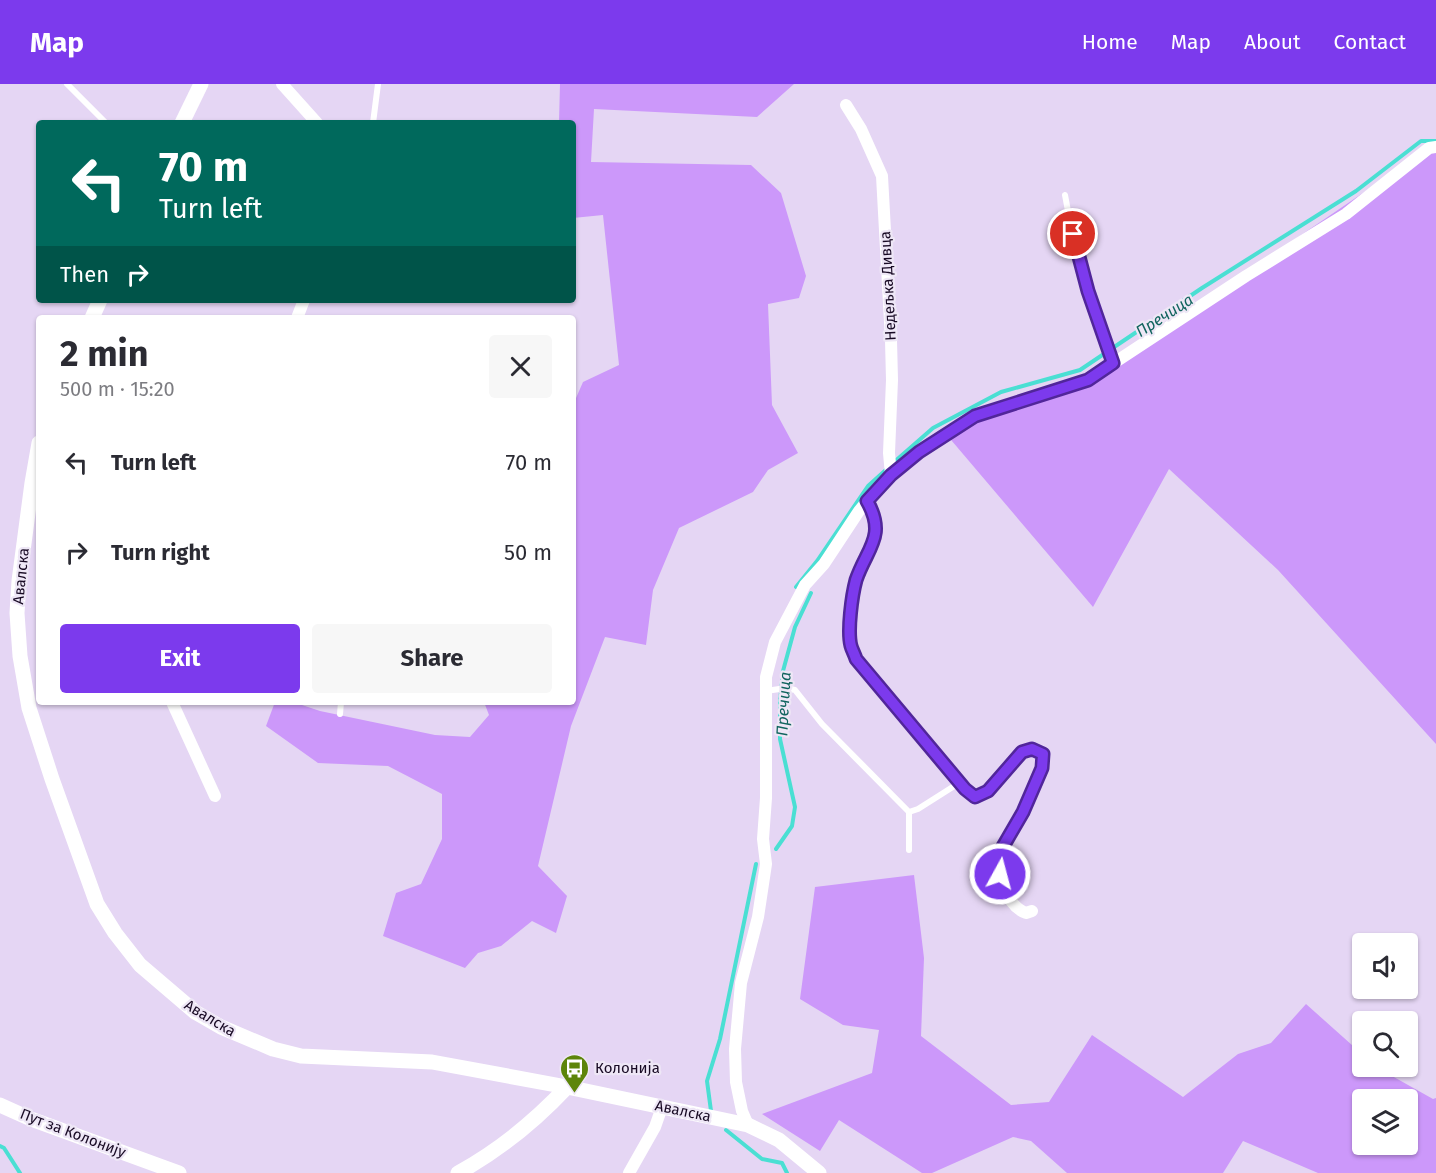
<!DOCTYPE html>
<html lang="en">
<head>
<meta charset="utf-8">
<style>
	:root { --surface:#fff; --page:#f7f7f7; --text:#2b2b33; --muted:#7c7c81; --accent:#7c3aed }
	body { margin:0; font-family:"Fira Sans",sans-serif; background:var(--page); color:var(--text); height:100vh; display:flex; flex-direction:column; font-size:22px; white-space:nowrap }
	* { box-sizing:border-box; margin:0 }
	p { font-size:20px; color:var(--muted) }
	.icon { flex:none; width:33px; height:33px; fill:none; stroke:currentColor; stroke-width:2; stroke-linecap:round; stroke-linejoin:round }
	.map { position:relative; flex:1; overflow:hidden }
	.details { position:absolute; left:36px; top:231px; width:540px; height:390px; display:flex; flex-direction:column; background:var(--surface); border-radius:6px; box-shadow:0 2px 4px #0004 }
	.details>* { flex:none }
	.top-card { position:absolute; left:36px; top:36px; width:540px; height:183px; border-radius:6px; box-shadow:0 2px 4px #0004; background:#00695c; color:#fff; overflow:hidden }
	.buttons { position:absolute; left:1352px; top:849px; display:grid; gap:12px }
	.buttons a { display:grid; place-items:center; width:66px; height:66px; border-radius:6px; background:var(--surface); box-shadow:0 2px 4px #0004; font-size:30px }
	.pin { position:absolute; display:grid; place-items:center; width:51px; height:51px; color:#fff; margin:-26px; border:3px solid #fff; border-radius:50%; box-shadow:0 2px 6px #0007 }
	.me { position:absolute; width:66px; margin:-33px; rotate:7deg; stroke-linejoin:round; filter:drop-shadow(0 0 4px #0008) }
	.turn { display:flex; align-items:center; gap:21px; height:126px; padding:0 24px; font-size:27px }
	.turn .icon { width:78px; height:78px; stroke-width:2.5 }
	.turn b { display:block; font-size:42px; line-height:51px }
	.then { display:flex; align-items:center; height:57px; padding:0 24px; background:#0003; gap:12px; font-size:22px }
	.round { display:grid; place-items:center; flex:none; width:63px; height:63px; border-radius:6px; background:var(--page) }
	.overview { display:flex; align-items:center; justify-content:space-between; height:102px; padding:0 24px }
	h1 { font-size:36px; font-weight:700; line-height:45px }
	.cta { display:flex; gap:12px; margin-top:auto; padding:12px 24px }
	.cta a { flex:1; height:69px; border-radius:6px; background:var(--accent); color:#fff; font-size:24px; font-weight:700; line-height:69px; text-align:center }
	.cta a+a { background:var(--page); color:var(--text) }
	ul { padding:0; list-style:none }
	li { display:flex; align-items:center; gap:18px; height:90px; padding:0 24px }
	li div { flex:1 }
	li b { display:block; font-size:22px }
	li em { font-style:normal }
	header { display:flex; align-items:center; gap:36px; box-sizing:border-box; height:84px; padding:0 30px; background:var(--accent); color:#fff }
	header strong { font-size:28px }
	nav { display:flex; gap:33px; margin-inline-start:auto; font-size:21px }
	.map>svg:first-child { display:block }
</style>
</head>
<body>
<header>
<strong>Map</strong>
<nav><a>Home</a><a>Map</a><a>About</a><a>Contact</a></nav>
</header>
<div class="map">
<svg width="1436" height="1089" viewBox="0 0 1436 1089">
	<rect width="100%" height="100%" fill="#e5d6f4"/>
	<g fill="#cc98fa" fill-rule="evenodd">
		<path d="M 560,0 L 794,0 L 757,33 L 594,25 L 591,78 L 751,81 L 781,109 L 806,192 L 799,214 L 768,220 L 772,321 L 798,369 L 768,386 L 753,408 L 679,444 L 653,506 L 646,561 L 605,553 L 571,642 L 538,782 L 567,812 L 556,849 L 532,837 L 501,862 L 478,869 L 465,884 L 383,852 L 396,809 L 421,800 L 442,755 L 442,710 L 388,682 L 318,679 L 266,642 L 275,618 L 293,618 L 320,627 L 435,651 L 470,653 L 489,631 L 484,618 L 573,618 L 573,321 L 583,298 L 619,281 L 603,131 L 573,134 L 573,39 L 559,39 Z"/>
		<path d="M 1429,64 L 1436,64 L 1436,660 L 1278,486 L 1169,385 L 1093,523 L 946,350 L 1113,279 Z"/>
		<path d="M 914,791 L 924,874 L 921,952 L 1011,1021 L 1049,1018 L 1092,951 L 1183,1013 L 1238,970 L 1271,959 L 1306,920 L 1362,970 L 1362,982 L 1376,983 L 1433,1015 L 1436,1014 L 1436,1089 L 1318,1089 L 1243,1057 L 1223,1089 L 1067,1089 L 1031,1057 L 1013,1053 L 932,1089 L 922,1089 L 839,1036 L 820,1067 L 762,1030 L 872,989 L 879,946 L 843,941 L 800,915 L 815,803 ZM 1362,1016 L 1407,1016 L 1407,1060 L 1362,1060 Z"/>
	</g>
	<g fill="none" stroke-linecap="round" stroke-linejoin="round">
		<g stroke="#4adfd3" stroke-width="4">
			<path d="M 893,379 L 933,344 L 1001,308 L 1080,286 L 1202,204 L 1356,107 L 1421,57 L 1436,57"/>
			<path d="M 796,503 L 817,477 L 868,402 L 888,384"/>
			<path d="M 776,765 L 792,742 L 795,723 L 780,655 L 780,618 L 783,587 L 795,543 L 811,509"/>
			<path d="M 711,1027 L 707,997 L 720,955 L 756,780"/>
			<path d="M 726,1046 L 762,1075 L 782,1079 L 787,1089"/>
			<path d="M 0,1062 L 4,1064 L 20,1089"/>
		</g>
		<g stroke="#fff" stroke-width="6">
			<path d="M 67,0 L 106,39"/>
			<path d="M 373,39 L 378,0"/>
			<path d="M 1065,111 C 1075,169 1095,223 1113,279"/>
			<path d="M 766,607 L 786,604 L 795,606 L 822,640 L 909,728 L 918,725 L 959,699"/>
			<path d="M 340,630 L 341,618"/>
			<path d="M 909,766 L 909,728"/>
		</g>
		<g stroke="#fff" stroke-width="12">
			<path d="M 282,0 L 317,39"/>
			<path d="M 846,21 L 861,45 L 882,92 L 891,256 L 892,296 L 889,369 L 891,391"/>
			<path d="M 297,234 L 304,216"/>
			<path d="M 867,417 C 887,452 867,464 857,496 C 849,520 847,552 856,575 L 965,706 L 975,713 L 988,707 L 1022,668 L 1032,665 L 1043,670 C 1042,705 1015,733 1002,764 C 994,785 1005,821 1026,829 L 1032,827"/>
			<path d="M 172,618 L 215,712"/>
			<path d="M 748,1041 L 742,1027 L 736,998 L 735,965 L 741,899 L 758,833 L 766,780 L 763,755 L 766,714 L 766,593 L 775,558 L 805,501 L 824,480 L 859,427 L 877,405 L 919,368 L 975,332 L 1088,296 L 1246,192 L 1346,130 L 1429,64 L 1436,63"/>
			<path d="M 629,1089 L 655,1043 L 662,1023"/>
		</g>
		<g stroke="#fff" stroke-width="15">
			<path d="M 182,39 L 201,0"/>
			<path d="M 92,234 L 100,216"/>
			<path d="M 39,359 L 32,399 L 19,497 L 17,529 L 20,572 L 29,624 L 52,695 L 97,820 L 115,849 L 140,881 L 195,928 L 221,943 L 273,965 L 301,972 L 432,978 L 567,1003 L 748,1041 L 779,1056 L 819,1089"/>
			<path d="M 0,1021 L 31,1035 L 179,1089"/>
			<path d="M 458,1089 C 498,1067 536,1036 567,1003"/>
		</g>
	</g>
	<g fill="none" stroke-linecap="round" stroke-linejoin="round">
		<defs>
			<path id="route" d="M 1000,790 L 1001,766 L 1023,728 L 1042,684 L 1043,670 L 1032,665 L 1022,668 L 988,707 L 975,713 L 965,705 L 856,575 C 855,571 852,566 851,562 C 847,547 852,511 856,496 C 867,464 887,452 867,417 L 891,391 L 919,368 L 975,332 L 1088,296 L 1113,279 L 1088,207 L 1073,150"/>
		</defs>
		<use href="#route" stroke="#51269a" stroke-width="15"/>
		<use href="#route" stroke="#7c3aed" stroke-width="10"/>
	</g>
	<defs>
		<symbol id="bus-pin" viewBox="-11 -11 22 30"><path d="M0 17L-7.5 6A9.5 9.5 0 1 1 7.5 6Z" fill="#5d850a" stroke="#eee7f6"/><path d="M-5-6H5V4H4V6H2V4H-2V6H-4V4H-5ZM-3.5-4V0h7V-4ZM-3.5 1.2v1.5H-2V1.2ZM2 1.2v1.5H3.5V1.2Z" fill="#fff"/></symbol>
	</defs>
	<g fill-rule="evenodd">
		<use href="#bus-pin" x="558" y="968" width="33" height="45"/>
	</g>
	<g text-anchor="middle" stroke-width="4.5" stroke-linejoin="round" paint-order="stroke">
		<g font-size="15" fill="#180a24" stroke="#eee7f6">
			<text transform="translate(888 202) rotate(-93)" y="5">Недељка Дивца</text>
			<text transform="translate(21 492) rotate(-84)" y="5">Авалска</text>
			<text transform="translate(210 934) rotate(31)" y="5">Авалска</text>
			<text transform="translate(683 1027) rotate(12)" y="5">Авалска</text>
			<text transform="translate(73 1049) rotate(21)" y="5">Пут за Колонију</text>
		</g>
		<g font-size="15" fill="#180a24" stroke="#eee7f6" text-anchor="start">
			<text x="595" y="989">Колонија</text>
		</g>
		<g font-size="16" font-style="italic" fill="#10645e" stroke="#eee7f6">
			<text transform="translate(1164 231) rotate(-33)" y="6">Пречица</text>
			<text transform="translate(783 620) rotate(-87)" y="6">Пречица</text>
		</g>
	</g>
</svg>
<div class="buttons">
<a><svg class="icon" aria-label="sound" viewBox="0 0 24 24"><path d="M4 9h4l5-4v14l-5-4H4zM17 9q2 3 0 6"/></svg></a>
<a><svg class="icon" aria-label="search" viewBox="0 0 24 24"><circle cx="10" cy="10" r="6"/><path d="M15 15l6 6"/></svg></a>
<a><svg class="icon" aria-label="layers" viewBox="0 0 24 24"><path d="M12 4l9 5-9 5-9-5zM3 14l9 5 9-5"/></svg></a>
</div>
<div class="pin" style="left:1073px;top:150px;background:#d93025"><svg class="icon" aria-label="arrive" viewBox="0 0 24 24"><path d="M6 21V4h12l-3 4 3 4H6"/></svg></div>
<svg class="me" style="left:1000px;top:790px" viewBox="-20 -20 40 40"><circle r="17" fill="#7c3aed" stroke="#fff" stroke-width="3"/><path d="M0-11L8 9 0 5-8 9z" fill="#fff"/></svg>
<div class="top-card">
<div class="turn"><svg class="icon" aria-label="left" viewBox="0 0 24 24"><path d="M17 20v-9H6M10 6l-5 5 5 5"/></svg><div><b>70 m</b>Turn left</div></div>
<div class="then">Then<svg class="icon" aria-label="right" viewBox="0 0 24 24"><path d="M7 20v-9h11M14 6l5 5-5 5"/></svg></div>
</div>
<section class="details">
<div class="overview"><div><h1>2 min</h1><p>500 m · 15:20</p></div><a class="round"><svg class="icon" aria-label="close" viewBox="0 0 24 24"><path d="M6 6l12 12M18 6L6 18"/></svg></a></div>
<ul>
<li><svg class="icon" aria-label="left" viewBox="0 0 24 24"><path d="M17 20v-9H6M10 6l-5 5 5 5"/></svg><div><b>Turn left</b></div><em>70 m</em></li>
<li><svg class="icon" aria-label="right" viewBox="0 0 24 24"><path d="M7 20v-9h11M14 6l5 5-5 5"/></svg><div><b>Turn right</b></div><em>50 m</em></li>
</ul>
<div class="cta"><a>Exit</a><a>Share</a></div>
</section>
</div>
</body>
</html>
